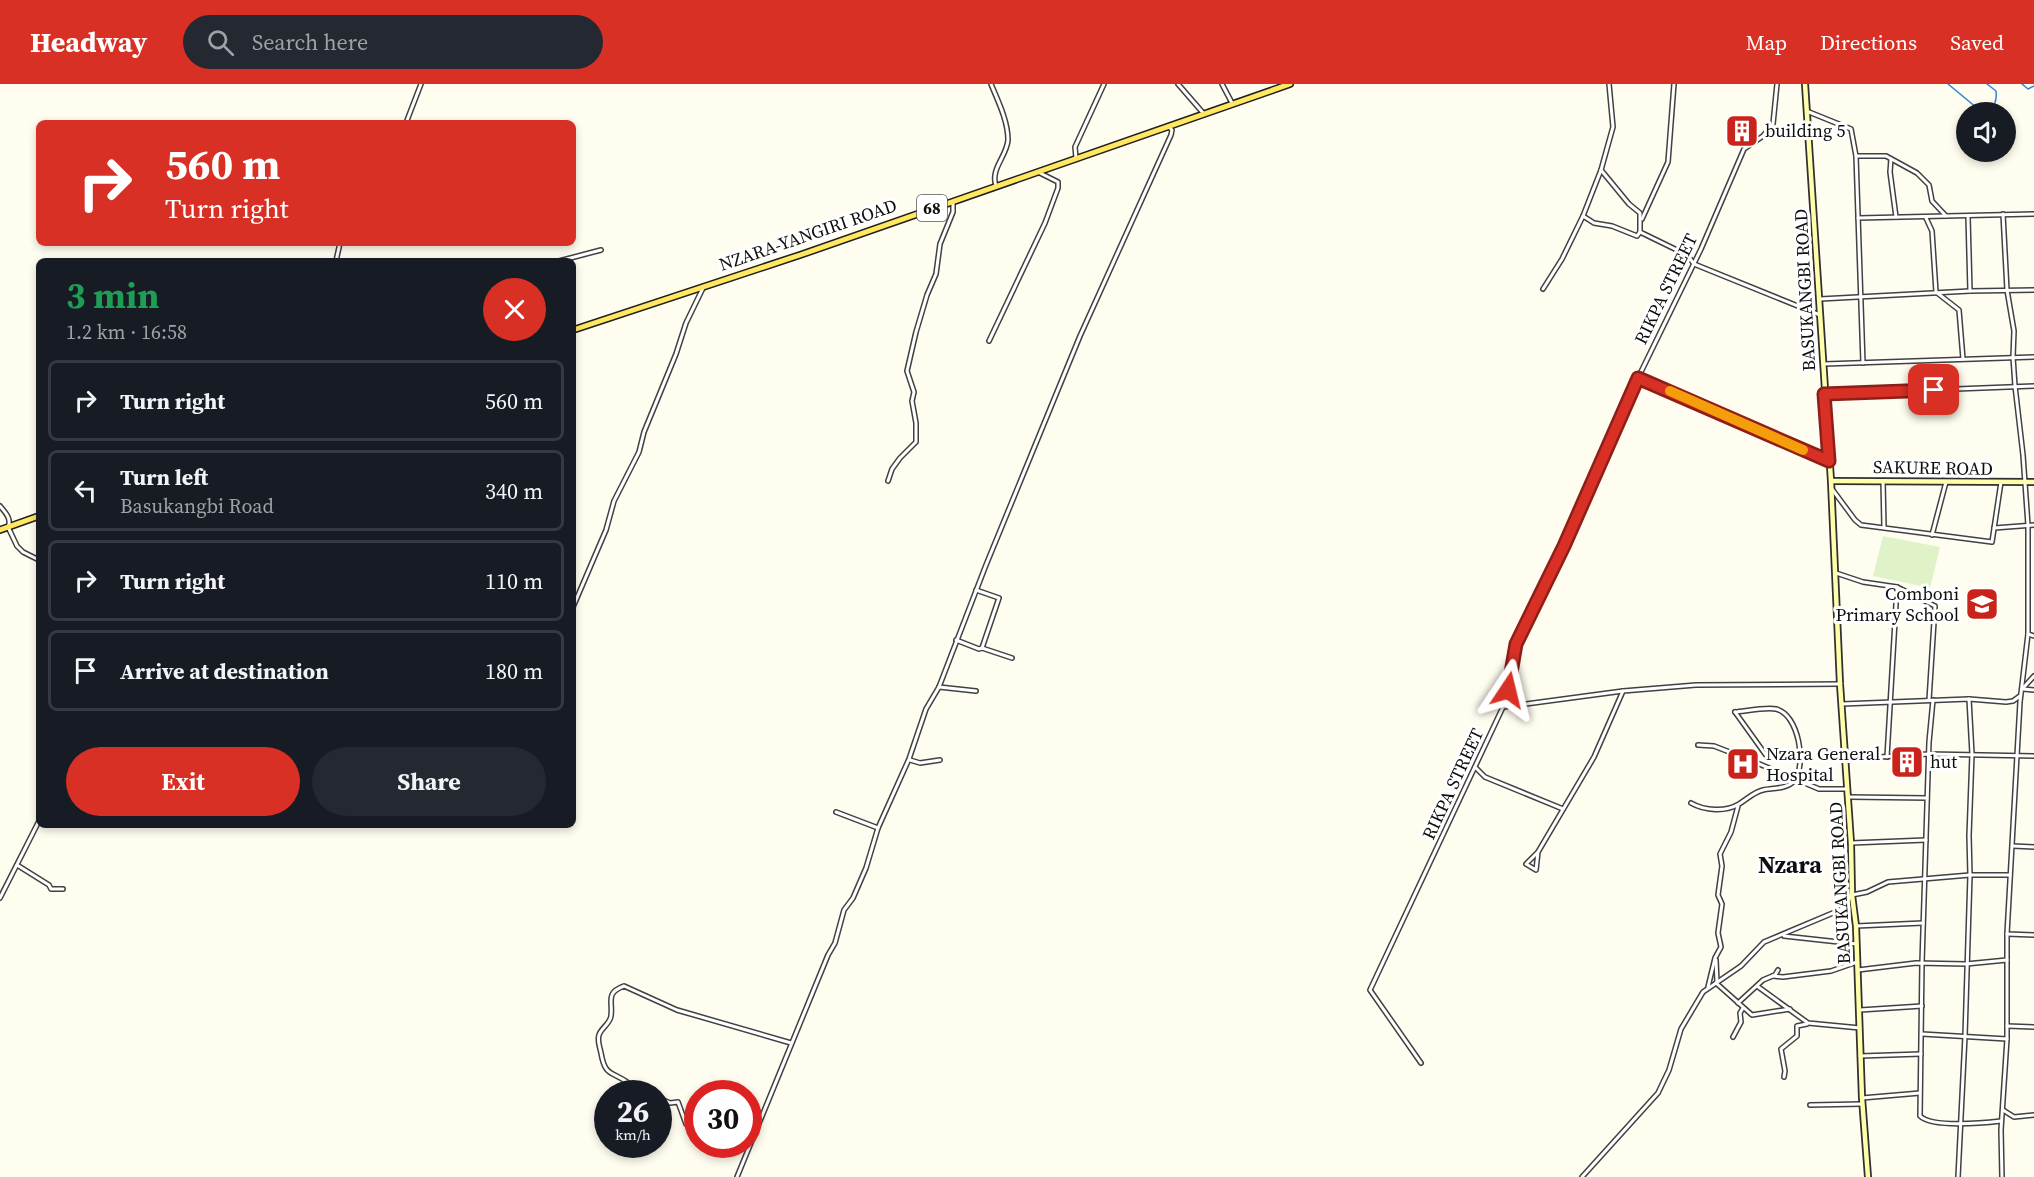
<!DOCTYPE html>
<html lang="en">
<head>
<meta charset="utf-8">
<style>
	:root { --surface:#171b24; --page:#242831; --text:#f1f3f6; --muted:#9ea1a6; --line:#363941; --accent:#d93025 }
	body { margin:0; font-family:"Source Serif 4",serif; background:var(--page); color:var(--text); height:100vh; display:flex; flex-direction:column; font-size:22px; white-space:nowrap }
	* { box-sizing:border-box; margin:0 }
	p { font-size:20px; color:var(--muted) }
	.icon { flex:none; width:33px; height:33px; fill:none; stroke:currentColor; stroke-width:2; stroke-linecap:round; stroke-linejoin:round }
	.map { position:relative; flex:1; overflow:hidden }
	.side { position:absolute; left:36px; top:174px; width:540px; height:570px; display:flex; flex-direction:column; background:var(--surface); border-radius:9px; box-shadow:0 3px 9px #0003 }
	.side>* { flex:none }
	.guide { position:absolute; left:36px; top:36px; width:540px; height:126px; border-radius:9px; box-shadow:0 3px 9px #0003; background:#d93025; color:#fff; overflow:hidden }
	.buttons { position:absolute; left:1956px; top:18px; display:grid; gap:12px }
	.buttons a { display:grid; place-items:center; width:60px; height:60px; border-radius:50%; background:var(--surface); box-shadow:0 3px 9px #0003; font-size:30px }
	.speed { position:absolute; left:594px; top:996px; display:flex; gap:12px; font-size:30px; font-weight:700; text-align:center }
	.speed>* { display:grid; place-content:center; width:78px; height:78px; border-radius:50%; background:var(--surface); box-shadow:0 3px 9px #0003; line-height:1 }
	.speed small { font-size:15px; font-weight:400 }
	.speed .limit { border:9px solid #d22; background:#fff; color:#111 }
	.pin { position:absolute; display:grid; place-items:center; width:51px; height:51px; color:#fff; margin:-26px; border-radius:12px; box-shadow:0 3px 9px #0006 }
	.me { position:absolute; width:66px; margin:-33px; rotate:10deg; stroke-linejoin:round; filter:drop-shadow(0 0 4px #0008) }
	.turn { display:flex; align-items:center; gap:21px; height:126px; padding:0 30px; font-size:27px }
	.turn .icon { width:78px; height:78px; stroke-width:2.5 }
	.turn b { display:block; font-size:42px; line-height:51px }
	.round { display:grid; place-items:center; flex:none; width:63px; height:63px; border-radius:32px; background:var(--page) }
	.head { display:flex; align-items:center; justify-content:space-between; height:102px; padding:0 30px }
	h1 { font-size:36px; font-weight:700; line-height:45px; color:#1e9e55 }
	.action { display:flex; gap:12px; margin-top:auto; padding:12px 30px }
	.action a { flex:1; height:69px; border-radius:36px; background:var(--accent); color:#fff; font-size:24px; font-weight:700; line-height:69px; text-align:center }
	.action a+a { background:var(--page); color:var(--text) }
	ul { padding:0; list-style:none }
	li { display:flex; align-items:center; gap:18px; height:81px; margin:0 12px 9px; padding:0 18px; border:3px solid var(--line); border-radius:9px }
	li div { flex:1 }
	li b { display:block; font-size:22px }
	li em { font-style:normal }
	header { display:flex; align-items:center; gap:36px; box-sizing:border-box; height:84px; padding:0 30px; background:var(--accent); color:#fff }
	header strong { font-size:28px }
	nav { display:flex; gap:33px; margin-inline-start:auto; font-size:21px }
	.search { width:420px; height:54px; background:var(--page); display:flex; align-items:center; gap:15px; box-sizing:border-box; padding:0 21px; border-radius:33px; color:var(--muted); font-size:22px }
	.map>svg:first-child { display:block }
</style>
</head>
<body>
<header>
<strong>Headway</strong>
<div class="search"><svg class="icon" aria-label="search" viewBox="0 0 24 24"><circle cx="10" cy="10" r="6"/><path d="M15 15l6 6"/></svg>Search here</div>
<nav><a>Map</a><a>Directions</a><a>Saved</a></nav>
</header>
<div class="map">
<svg width="2034" height="1093" viewBox="0 0 2034 1093">
	<rect width="100%" height="100%" fill="#fffdef"/>
	<path fill="#e0f3c8" d="M 1883,452 L 1940,463 L 1930,504 L 1873,492 Z"/>
	<g fill="none" stroke-linecap="round" stroke-linejoin="round">
		<g stroke="#3185d7" stroke-width="1.5">
			<path d="M 1948,0 L 1977,24 L 1986,27 C 1995,25 1997,15 1996,7 L 1987,0"/>
			<path d="M 2022,0 L 2028,5 L 2034,2"/>
		</g>
		<defs>
			<g id="street">
				<path d="M 991,0 C 998,17 1008,37 1008,56 C 1007,72 990,85 996,102"/>
				<path d="M 1178,0 L 1204,30"/>
				<path d="M 1222,0 L 1232,19"/>
				<path d="M 1609,0 L 1613,43 L 1601,86 L 1629,120 L 1640,129 L 1640,148 L 1679,167 L 1685,168 L 1694,180 L 1820,231"/>
				<path d="M 1809,28 L 1851,45 L 1856,72 L 1886,72 L 1917,89 L 1929,101 L 1932,117 L 1946,132"/>
				<path d="M 406,39 L 421,0"/>
				<path d="M 1856,72 L 1863,279"/>
				<path d="M 1076,74 L 1075,63 L 1104,0"/>
				<path d="M 1891,75 L 1890,88 L 1896,133"/>
				<path d="M 1583,132 L 1594,139 L 1612,142 L 1637,152 L 1640,148"/>
				<path d="M 1968,133 L 1970,207"/>
				<path d="M 1858,134 L 2034,130"/>
				<path d="M 1926,134 L 1932,147 L 1936,208 L 1959,226 L 1963,275"/>
				<path d="M 1642,135 L 1668,78 L 1674,0"/>
				<path d="M 336,177 L 340,159"/>
				<path d="M 559,177 L 601,166"/>
				<path d="M 1543,205 L 1562,175 L 1583,132 L 1601,86"/>
				<path d="M 1820,215 L 1970,207 L 2034,206"/>
				<path d="M 989,257 L 1045,139 L 1058,104 L 1058,98 L 1038,88"/>
				<path d="M 1824,280 L 2034,273"/>
				<path d="M 1638,294 L 1829,377"/>
				<path d="M 1826,310 L 2034,302"/>
				<path d="M 888,397 L 892,385 L 900,374 L 916,358 L 916,339 L 912,317 L 914,308 L 907,287 L 916,248 L 927,211 L 936,190 L 940,160 L 953,128 L 953,118"/>
				<path d="M 1883,397 L 1884,443"/>
				<path d="M 1832,405 L 1855,436 L 1861,441 L 1992,458 L 2001,398"/>
				<path d="M 0,422 C 5,428 12,435 8,443 L 17,462 L 23,468 L 39,476"/>
				<path d="M 1994,444 L 2034,441"/>
				<path d="M 1932,451 L 1946,398"/>
				<path d="M 1836,489 L 1863,498 L 1897,503 L 1935,522 L 1929,616"/>
				<path d="M 976,506 L 999,514 L 982,564"/>
				<path d="M 573,523 L 606,446 L 614,417 L 639,368 L 644,348 L 676,270 L 686,239 L 703,204"/>
				<path d="M 2028,550 L 2034,552"/>
				<path d="M 956,556 L 979,565 L 982,564 L 1012,574"/>
				<path d="M 939,603 L 976,607"/>
				<path d="M 2024,603 L 2034,592"/>
				<path d="M 2023,605 L 2034,606"/>
				<path d="M 1933,616 L 1929,658 L 1922,879 L 1920,1032 C 1932,1044 1984,1039 2001,1037"/>
				<path d="M 1842,620 L 1969,615 L 2006,618 L 2013,617 L 2020,612"/>
				<path d="M 1503,623 L 1623,607 L 1696,601 L 1839,600"/>
				<path d="M 1735,628 L 1768,674"/>
				<path d="M 1698,661 L 1714,662 L 1745,674 L 1819,705 L 1847,705"/>
				<path d="M 1887,673 L 1897,503"/>
				<path d="M 1846,675 L 1929,670 L 2034,672"/>
				<path d="M 910,676 L 920,679 L 940,676"/>
				<path d="M 1475,683 L 1485,693 L 1563,725"/>
				<path d="M 1849,713 L 1927,714"/>
				<path d="M 1691,719 C 1705,727 1726,728 1739,720 C 1747,715 1754,708 1763,706 C 1773,704 1787,705 1794,697 C 1807,682 1799,630 1776,625 C 1766,623 1746,627 1735,628"/>
				<path d="M 836,728 L 878,744"/>
				<path d="M 1851,759 L 1926,756"/>
				<path d="M 2013,762 L 2034,763"/>
				<path d="M 1538,768 L 1536,786 L 1526,780 L 1538,768 L 1594,673 L 1623,607"/>
				<path d="M 17,781 L 49,801 L 51,805 L 63,805"/>
				<path d="M 0,814 L 39,737"/>
				<path d="M 1856,842 L 1923,839"/>
				<path d="M 2007,850 L 2034,851"/>
				<path d="M 1784,852 L 1857,860"/>
				<path d="M 1716,876 L 1717,898"/>
				<path d="M 1858,886 L 1916,879 L 1966,880 L 2007,876"/>
				<path d="M 1773,892 L 1783,893 L 1831,887 L 1857,878"/>
				<path d="M 1716,899 L 1752,931 L 1790,925"/>
				<path d="M 1757,902 L 1808,939 L 1860,944"/>
				<path d="M 1708,903 L 1715,874 L 1721,863 L 1718,849 L 1722,820 L 1718,811 L 1722,782 L 1720,770 L 1731,748 L 1738,722"/>
				<path d="M 1738,919 L 1763,896 L 1775,891 L 1778,886"/>
				<path d="M 1860,926 L 1922,922"/>
				<path d="M 2007,942 L 2034,943"/>
				<path d="M 1922,950 L 2007,955"/>
				<path d="M 1733,953 L 1741,938 L 1740,929 L 1743,924"/>
				<path d="M 1860,972 L 1921,970"/>
				<path d="M 1421,979 L 1370,906 L 1503,623 L 1516,560 L 1564,462 L 1638,294 L 1701,165 L 1744,65 L 1763,52 L 1773,40 L 1777,0"/>
				<path d="M 1784,993 L 1785,987 L 1781,965 L 1797,952 L 1797,942 L 1807,940"/>
				<path d="M 641,1010 C 635,1007 632,1002 627,998 C 611,987 605,992 601,969 C 600,963 597,958 599,951 C 601,944 610,940 611,932 C 613,917 605,909 624,902 L 677,926 L 791,959"/>
				<path d="M 658,1014 L 670,1019 L 678,1018 L 686,1040 L 698,1045"/>
				<path d="M 1862,1014 L 1920,1009"/>
				<path d="M 1810,1021 L 1862,1020"/>
				<path d="M 2003,1026 L 2014,1033 L 2034,1031"/>
				<path d="M 748,1037 L 758,1039"/>
				<path d="M 737,1093 L 828,871 L 835,859 L 844,826 L 853,814 L 866,784 L 878,744 L 909,675 L 926,625 L 939,603 L 986,481 L 1080,252 L 1171,51 L 1172,46 L 1168,42"/>
				<path d="M 1582,1093 L 1658,1009 L 1669,986 L 1681,945 L 1703,908 L 1741,882 L 1764,858 L 1840,826 L 1852,811 L 1867,808 L 1888,798 L 1970,791 L 2010,791"/>
				<path d="M 1958,1093 L 1965,952 L 1970,791 L 1969,752 L 1972,670 L 1969,615"/>
				<path d="M 2002,1093 L 2001,1046 L 2007,955 L 2007,850 L 2020,618 L 2028,550 L 2028,441 L 2023,371 L 2015,302 L 2013,273 L 2014,247 L 2007,206 L 2003,130"/>
			</g>
			<g id="secondary">
				<path d="M 1805,0 L 1831,397 L 1840,600 L 1851,759 L 1852,811 L 1856,842 L 1862,1014 L 1868,1093"/>
				<path d="M 1831,397 L 2034,398"/>
			</g>
			<g id="primary">
				<path d="M 573,246 L 800,171 L 1290,0"/>
				<path d="M 0,446 L 39,432"/>
			</g>
		</defs>
		<use href="#street" stroke="#414141" stroke-width="6"/>
		<use href="#secondary" stroke="#303030" stroke-width="8"/>
		<use href="#primary" stroke="#1f1f1f" stroke-width="8"/>
		<use href="#street" stroke="#fff" stroke-width="3"/>
		<use href="#secondary" stroke="#fffeaa" stroke-width="4.5"/>
		<use href="#primary" stroke="#ffe75f" stroke-width="5"/>
	</g>
	<g fill="none" stroke-linecap="round" stroke-linejoin="round">
		<defs>
			<path id="route" d="M 1508,606 L 1516,560 L 1564,462 L 1638,294 L 1829,377 L 1824,310 L 1934,306"/>
		</defs>
		<use href="#route" stroke="#8d1f18" stroke-width="15"/>
		<use href="#route" stroke="#d93025" stroke-width="10"/>
		<path stroke="#f59e0b" stroke-width="10" d="M 1670,307 L 1803,366"/>
	</g>
	<defs>
		<symbol id="building-square" viewBox="-11 -11 22 22"><rect x="-9" y="-9" width="18" height="18" rx="4" fill="#c9241b" stroke="#fff"/><path d="M-4-6H4V6H1V3H-1V6H-4ZM-2.5-4.3h1.7v1.8h-1.7ZM.8-4.3h1.7v1.8H.8ZM-2.5-1h1.7V.8h-1.7ZM.8-1h1.7V.8H.8Z" fill="#fff"/></symbol>
		<symbol id="school-square" viewBox="-11 -11 22 22"><rect x="-9" y="-9" width="18" height="18" rx="4" fill="#c9241b" stroke="#fff"/><path d="M0-5L7-2L0 1L-7-2ZM-4 1L0 2.5L4 1V4Q0 6-4 4Z" fill="#fff"/></symbol>
		<symbol id="hospital-square" viewBox="-11 -11 22 22"><rect x="-9" y="-9" width="18" height="18" rx="4" fill="#c9241b" stroke="#fff"/><path d="M-5-5h3v3.5h4V-5h3V5h-3V1.5h-4V5h-3Z" fill="#fff"/></symbol>
	</defs>
	<g fill-rule="evenodd">
		<use href="#building-square" x="1723" y="28" width="38" height="38"/>
		<use href="#school-square" x="1963" y="501" width="38" height="38"/>
		<use href="#building-square" x="1888" y="659" width="38" height="38"/>
		<use href="#hospital-square" x="1724" y="661" width="38" height="38"/>
	</g>
	<g text-anchor="middle" stroke-width="6" stroke-linejoin="round" paint-order="stroke">
		<rect fill="#fff" stroke="#565656" stroke-width="1.5" x="917" y="111" width="30" height="26" rx="4.5"/>
		<g font-size="16" font-weight="bold" fill="#0e0e0e">
			<text x="932" y="130">68</text>
		</g>
		<g font-size="18" fill="#0e0e0e" stroke="#fff" text-anchor="start">
			<text x="1765" y="53">building 5</text>
			<text x="1959" y="516" text-anchor="end">Comboni<tspan x="1959" dy="21">Primary School</tspan></text>
			<text x="1766" y="676">Nzara General<tspan x="1766" dy="21">Hospital</tspan></text>
			<text x="1930" y="684">hut</text>
		</g>
		<g font-size="18" fill="#0e0e0e" stroke="#fff">
			<text transform="translate(808 151) rotate(-19)" y="6">NZARA-YANGIRI ROAD</text>
			<text transform="translate(1666 205) rotate(-64)" y="6">RIKPA STREET</text>
			<text transform="translate(1805 206) rotate(-93)" y="6">BASUKANGBI ROAD</text>
			<text transform="translate(1933 384) rotate(1)" y="6">SAKURE ROAD</text>
			<text transform="translate(1453 700) rotate(-65)" y="6">RIKPA STREET</text>
			<text transform="translate(1840 799) rotate(-93)" y="6">BASUKANGBI ROAD</text>
		</g>
		<g font-size="24" font-weight="bold" fill="#0e0e0e" stroke="#fff">
			<text x="1790" y="789">Nzara</text>
		</g>
	</g>
</svg>
<div class="buttons">
<a><svg class="icon" aria-label="sound" viewBox="0 0 24 24"><path d="M4 9h4l5-4v14l-5-4H4zM17 9q2 3 0 6"/></svg></a>
</div>
<div class="speed"><div>26<small>km/h</small></div><div class="limit">30</div></div>
<div class="pin" style="left:1934px;top:306px;background:#d93025"><svg class="icon" aria-label="arrive" viewBox="0 0 24 24"><path d="M6 21V4h12l-3 4 3 4H6"/></svg></div>
<svg class="me" style="left:1508px;top:606px" viewBox="-20 -20 40 40"><path d="M0-17L14 15 0 8-14 15z" fill="#d93025" stroke="#fff" stroke-width="4"/></svg>
<div class="guide">
<div class="turn"><svg class="icon" aria-label="right" viewBox="0 0 24 24"><path d="M7 20v-9h11M14 6l5 5-5 5"/></svg><div><b>560 m</b>Turn right</div></div>
</div>
<section class="side">
<div class="head"><div><h1>3 min</h1><p>1.2 km · 16:58</p></div><a class="round" style="background:#d93025;color:#fff"><svg class="icon" aria-label="close" viewBox="0 0 24 24"><path d="M6 6l12 12M18 6L6 18"/></svg></a></div>
<ul>
<li><svg class="icon" aria-label="right" viewBox="0 0 24 24"><path d="M7 20v-9h11M14 6l5 5-5 5"/></svg><div><b>Turn right</b></div><em>560 m</em></li>
<li><svg class="icon" aria-label="left" viewBox="0 0 24 24"><path d="M17 20v-9H6M10 6l-5 5 5 5"/></svg><div><b>Turn left</b><p>Basukangbi Road</p></div><em>340 m</em></li>
<li><svg class="icon" aria-label="right" viewBox="0 0 24 24"><path d="M7 20v-9h11M14 6l5 5-5 5"/></svg><div><b>Turn right</b></div><em>110 m</em></li>
<li><svg class="icon" aria-label="arrive" viewBox="0 0 24 24"><path d="M6 21V4h12l-3 4 3 4H6"/></svg><div><b>Arrive at destination</b></div><em>180 m</em></li>
</ul>
<div class="action"><a>Exit</a><a>Share</a></div>
</section>
</div>
</body>
</html>
